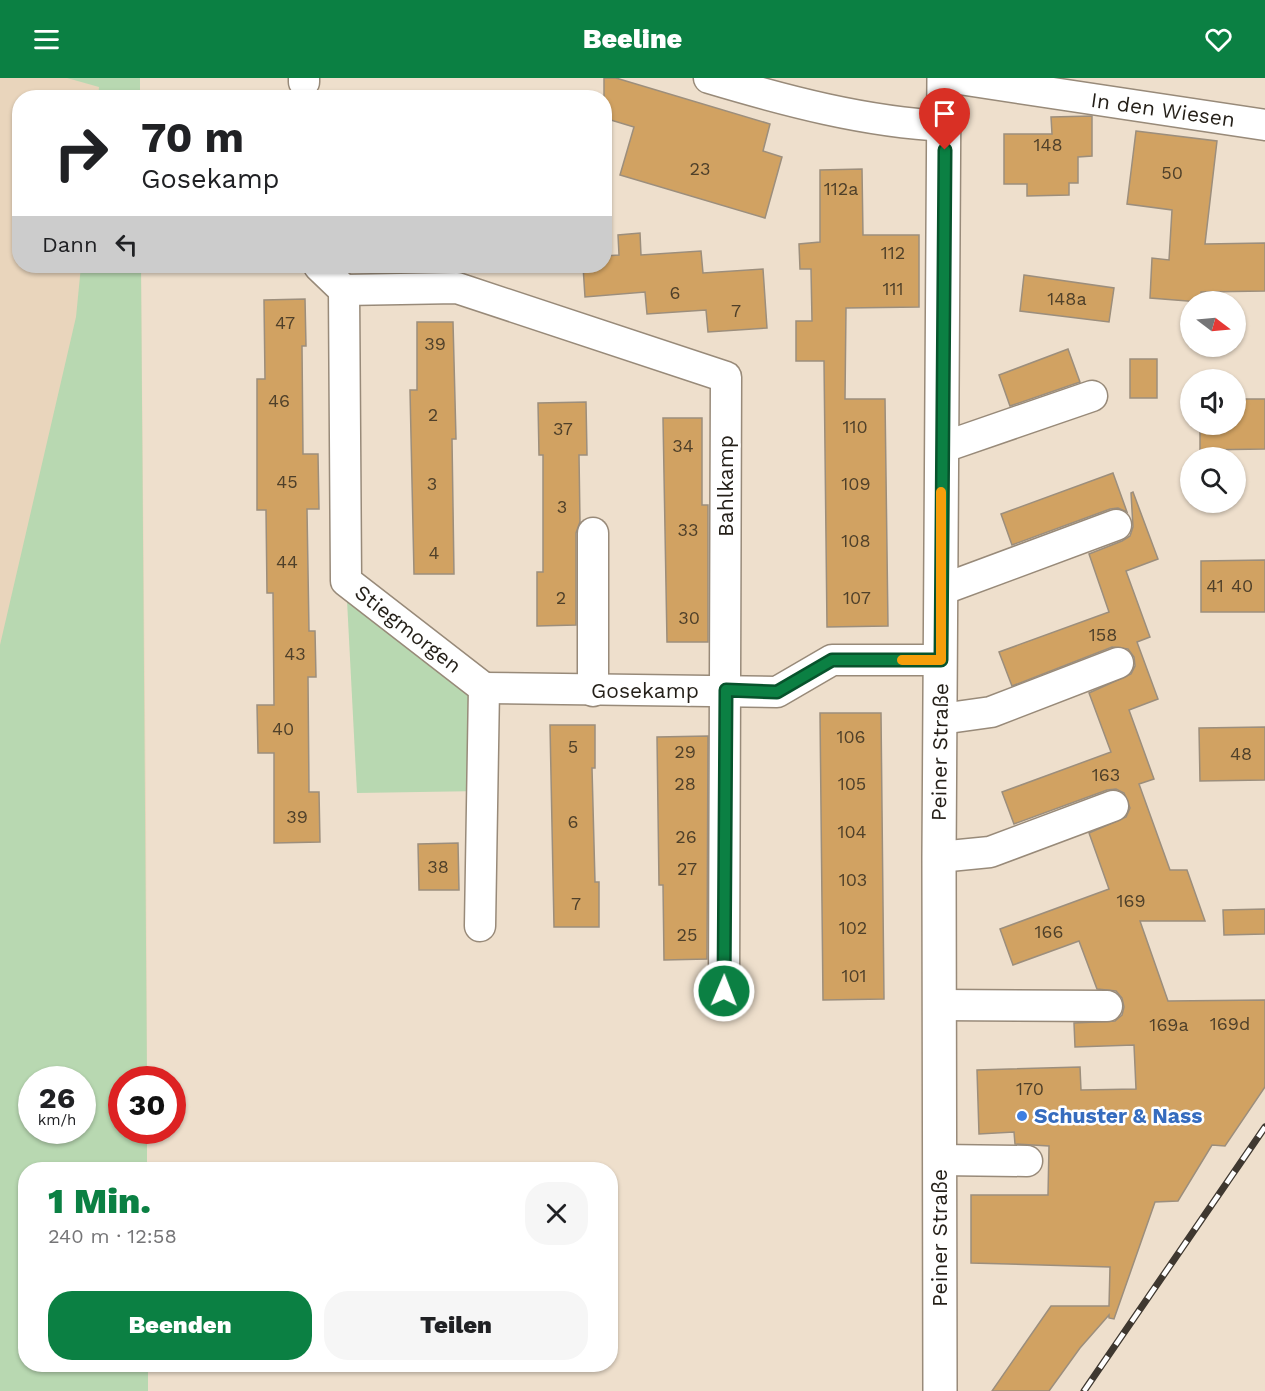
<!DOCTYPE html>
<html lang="de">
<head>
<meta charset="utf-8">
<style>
	:root { --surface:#fff; --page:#f6f6f6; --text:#202124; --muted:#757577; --accent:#0b8043 }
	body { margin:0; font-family:"Work Sans",sans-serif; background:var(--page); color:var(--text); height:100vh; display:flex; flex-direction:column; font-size:22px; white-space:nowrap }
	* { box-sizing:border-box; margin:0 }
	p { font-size:20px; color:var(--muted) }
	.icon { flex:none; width:33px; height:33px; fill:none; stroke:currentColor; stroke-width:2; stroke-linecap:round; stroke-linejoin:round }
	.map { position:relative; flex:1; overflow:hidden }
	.details { position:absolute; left:18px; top:1084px; width:600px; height:210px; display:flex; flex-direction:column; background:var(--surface); border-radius:24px; box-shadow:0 2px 4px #0004 }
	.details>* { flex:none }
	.guide { position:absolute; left:12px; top:12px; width:600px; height:183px; border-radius:24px; box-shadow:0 2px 4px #0004; background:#fff; color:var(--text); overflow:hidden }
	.needle { width:39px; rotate:106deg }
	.tools { position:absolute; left:1180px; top:213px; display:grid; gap:12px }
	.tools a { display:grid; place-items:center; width:66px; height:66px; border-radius:50%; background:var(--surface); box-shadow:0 2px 4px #0004; font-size:30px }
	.speed { position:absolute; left:18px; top:988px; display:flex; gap:12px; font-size:30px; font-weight:700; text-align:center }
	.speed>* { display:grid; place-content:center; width:78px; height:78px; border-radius:50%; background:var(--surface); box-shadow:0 2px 4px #0004; line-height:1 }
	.speed small { font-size:15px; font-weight:400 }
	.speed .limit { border:9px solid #d22; background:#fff; color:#111 }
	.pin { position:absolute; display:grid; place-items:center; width:51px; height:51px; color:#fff; margin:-62px -26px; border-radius:50% 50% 50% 0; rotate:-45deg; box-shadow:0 0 6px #0007 }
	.pin .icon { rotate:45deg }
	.me { position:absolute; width:66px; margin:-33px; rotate:1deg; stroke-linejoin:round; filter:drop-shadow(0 0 4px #0008) }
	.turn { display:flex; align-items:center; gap:21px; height:126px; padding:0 30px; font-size:27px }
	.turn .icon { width:78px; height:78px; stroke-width:2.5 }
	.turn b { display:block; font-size:42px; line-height:51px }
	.then { display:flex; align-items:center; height:57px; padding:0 30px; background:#0003; gap:12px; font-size:22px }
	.round { display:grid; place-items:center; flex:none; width:63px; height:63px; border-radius:24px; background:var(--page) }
	.head { display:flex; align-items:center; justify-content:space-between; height:102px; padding:0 30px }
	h1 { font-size:36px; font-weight:800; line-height:45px; color:var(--accent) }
	.cta { display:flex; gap:12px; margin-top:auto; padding:12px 30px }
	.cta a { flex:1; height:69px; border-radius:24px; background:var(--accent); color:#fff; font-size:24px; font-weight:800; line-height:69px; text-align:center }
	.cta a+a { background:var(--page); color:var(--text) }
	header { display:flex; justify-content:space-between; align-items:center; height:78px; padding:0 30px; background:var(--accent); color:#fff; font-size:27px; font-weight:800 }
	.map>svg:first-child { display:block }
</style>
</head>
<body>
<header><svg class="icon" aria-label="menu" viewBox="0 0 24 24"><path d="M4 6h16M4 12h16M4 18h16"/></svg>Beeline<svg class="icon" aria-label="heart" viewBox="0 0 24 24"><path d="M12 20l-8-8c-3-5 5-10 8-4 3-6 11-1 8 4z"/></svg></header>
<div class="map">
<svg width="1265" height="1313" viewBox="0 0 1265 1313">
	<rect width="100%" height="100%" fill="#eedfcc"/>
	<path fill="#e9d5bc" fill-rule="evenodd" d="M 0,0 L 140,0 L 140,19 L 20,20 L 20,188 L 141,188 L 146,742 L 147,1002 L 122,1002 L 122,1053 L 147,1053 L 147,1092 L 26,1092 L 26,1287 L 148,1287 L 148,1313 L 0,1313 ZM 32,1002 L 82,1002 L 82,1053 L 32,1053 Z"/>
	<g fill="#b8d8b1" fill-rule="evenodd">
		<path d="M 67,0 L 140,0 L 140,19 L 98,19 L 99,9 Z"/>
		<path d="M 81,188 L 141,188 L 147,1002 L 122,1002 L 122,1053 L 147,1053 L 147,1092 L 26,1092 L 26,1287 L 148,1287 L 148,1313 L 0,1313 L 0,567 L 76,239 ZM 32,1002 L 82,1002 L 82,1053 L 32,1053 Z"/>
		<path d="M 346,503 L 484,610 L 482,713 L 357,715 Z"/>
	</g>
	<g fill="#d1a262" stroke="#9c8e7c" stroke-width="1.5">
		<path d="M 604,0 L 616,0 L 770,46 L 763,73 L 782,79 L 765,140 L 620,97 L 634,49 L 604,40 Z"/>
		<path d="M 1092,38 L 1092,78 L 1078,79 L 1078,105 L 1069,105 L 1069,117 L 1027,118 L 1027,106 L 1004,106 L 1004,56 L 1052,56 L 1051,39 Z"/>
		<path d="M 1136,53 L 1217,63 L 1205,166 L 1265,165 L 1265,213 L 1201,214 L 1200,224 L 1150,220 L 1152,180 L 1169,182 L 1172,132 L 1127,126 Z"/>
		<path d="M 862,91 L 863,157 L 919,157 L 919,229 L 846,230 L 845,321 L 885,321 L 888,548 L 827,549 L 824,283 L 796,283 L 796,243 L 812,243 L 811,191 L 800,191 L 799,166 L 820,164 L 820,92 Z"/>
		<path d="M 640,155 L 641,177 L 701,173 L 703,195 L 763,191 L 767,250 L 708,254 L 706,232 L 647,236 L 645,214 L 585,219 L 583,188 L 604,188 L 604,178 L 619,177 L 618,157 Z"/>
		<path d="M 1024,197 L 1114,210 L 1109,244 L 1020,233 Z"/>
		<path d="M 305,221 L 306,268 L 302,268 L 303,376 L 318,376 L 319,431 L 307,431 L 309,553 L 315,553 L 316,599 L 308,599 L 309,714 L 319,714 L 320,764 L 274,765 L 274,675 L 258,675 L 257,627 L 274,627 L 273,515 L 267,515 L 266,432 L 257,432 L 257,301 L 265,301 L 264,222 Z"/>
		<path d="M 417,244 L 453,244 L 456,361 L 452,361 L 454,496 L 414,496 L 410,312 L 417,312 Z"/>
		<path d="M 1068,271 L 1080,304 L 1010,328 L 999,297 Z"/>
		<rect x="1130" y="281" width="27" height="39"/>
		<path d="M 1236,321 L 1265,321 L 1265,371 L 1200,372 L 1200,346 L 1236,346 Z"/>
		<path d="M 586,324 L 587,377 L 579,377 L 580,444 L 576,455 L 576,547 L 537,548 L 537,494 L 543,494 L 543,377 L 539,377 L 538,325 Z"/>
		<path d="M 663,340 L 702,340 L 702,427 L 708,427 L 708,564 L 667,564 Z"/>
		<path d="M 1113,395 L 1127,434 L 1118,430 L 1110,431 L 1012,467 L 1001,436 Z"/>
		<path d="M 1133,414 L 1158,481 L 1126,493 L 1150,559 L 1137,564 L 1158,621 L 1129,632 L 1154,701 L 1139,706 L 1170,792 L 1187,792 L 1205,843 L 1140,843 L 1168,923 L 1265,922 L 1265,1009 L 1225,1068 L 1212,1067 L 1178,1123 L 1155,1124 L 1114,1241 L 1109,1240 L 1109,1237 L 1080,1270 L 1049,1313 L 992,1313 L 1051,1228 L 1109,1228 L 1110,1189 L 971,1185 L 971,1117 L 1048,1117 L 1049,1068 L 1015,1066 L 1014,1054 L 979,1056 L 977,992 L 1080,989 L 1081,1012 L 1136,1011 L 1134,967 L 1075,969 L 1074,945 L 1115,943 L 1122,937 L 1124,929 L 1122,920 L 1116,913 L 1097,911 L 1079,863 L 1013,887 L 1000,851 L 1109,811 L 1089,755 L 1126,739 L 1130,730 L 1124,715 L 1116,711 L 1107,712 L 1014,746 L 1002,714 L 1111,674 L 1089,615 L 1131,596 L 1135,588 L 1134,579 L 1128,571 L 1112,569 L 1012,608 L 999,574 L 1109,534 L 1089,476 L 1122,463 L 1130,458 L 1133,449 L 1131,415 Z"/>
		<path d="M 1265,482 L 1265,534 L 1201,534 L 1201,483 Z"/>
		<path d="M 820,635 L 881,635 L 884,921 L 823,922 Z"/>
		<path d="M 550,647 L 595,647 L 595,690 L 592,690 L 595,804 L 599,804 L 599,849 L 554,849 Z"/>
		<path d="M 1265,649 L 1265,702 L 1200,703 L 1199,650 Z"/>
		<path d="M 708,658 L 707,881 L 664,882 L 663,807 L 659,807 L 657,659 Z"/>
		<path d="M 458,765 L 459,812 L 419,812 L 418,766 Z"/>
		<path d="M 1265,831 L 1265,856 L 1224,857 L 1223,832 Z"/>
	</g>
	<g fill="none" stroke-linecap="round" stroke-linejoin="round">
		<defs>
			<g id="minor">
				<path d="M 304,0 L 304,4"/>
				<path d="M 709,0 C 786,23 865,44 945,48"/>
				<path d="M 953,0 L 1265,47"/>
				<path d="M 319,188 L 344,212 L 346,503 L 484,610 L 480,848"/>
				<path d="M 344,212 L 457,210 L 726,299 L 724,913"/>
				<path d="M 941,370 L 1092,318"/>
				<path d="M 593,455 L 593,613"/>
				<path d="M 941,512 L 1116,447"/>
				<path d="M 484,610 L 777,614 L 832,582 L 941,582"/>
				<path d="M 941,641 L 991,634 L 1118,585"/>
				<path d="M 939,779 L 990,774 L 1113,728"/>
				<path d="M 939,927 L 1107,928"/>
				<path d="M 940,1082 L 1027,1083"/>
			</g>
			<path id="major" d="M 940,1313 L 939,779 L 944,0"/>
		</defs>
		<use href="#minor" stroke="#988a79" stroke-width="33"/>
		<use href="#major" stroke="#988a79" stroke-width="36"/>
		<use href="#minor" stroke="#fff" stroke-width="30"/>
		<use href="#major" stroke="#fff" stroke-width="33"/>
		<defs>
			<path id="rail" d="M 1084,1313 L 1265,1049"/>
		</defs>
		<use href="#rail" stroke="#3f3830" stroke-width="7"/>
		<use href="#rail" stroke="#fff" stroke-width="4.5" stroke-dasharray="14" stroke-linecap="butt"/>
	</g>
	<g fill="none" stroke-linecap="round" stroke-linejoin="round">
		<defs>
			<path id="route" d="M 724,913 L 726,612 L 777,614 L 832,582 L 941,582 L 945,72"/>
		</defs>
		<use href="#route" stroke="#07532c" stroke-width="15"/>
		<use href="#route" stroke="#0b8043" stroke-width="10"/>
		<path stroke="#f59e0b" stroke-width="10" d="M 902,582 L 941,582 L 941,414"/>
	</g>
	<circle fill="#3f7fe0" stroke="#fff" stroke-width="2" cx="1022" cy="1038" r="6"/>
	<g text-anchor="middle" stroke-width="5" stroke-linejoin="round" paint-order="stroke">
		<g font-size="18" fill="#4f402a">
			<text x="1048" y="73">148</text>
			<text x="700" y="97">23</text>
			<text x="1172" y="101">50</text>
			<text x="841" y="117">112a</text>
			<text x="893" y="181">112</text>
			<text x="893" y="217">111</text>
			<text x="675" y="221">6</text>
			<text x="1067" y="227">148a</text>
			<text x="736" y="239">7</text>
			<text x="285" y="251">47</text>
			<text x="435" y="272">39</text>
			<text x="279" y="329">46</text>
			<text x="433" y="343">2</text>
			<text x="855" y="355">110</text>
			<text x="563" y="357">37</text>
			<text x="683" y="374">34</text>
			<text x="287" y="410">45</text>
			<text x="432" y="412">3</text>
			<text x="856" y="412">109</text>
			<text x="562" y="435">3</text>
			<text x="688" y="458">33</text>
			<text x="856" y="469">108</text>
			<text x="434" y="481">4</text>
			<text x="287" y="490">44</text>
			<text x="1215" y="514">41</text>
			<text x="1242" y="514">40</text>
			<text x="561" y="526">2</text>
			<text x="857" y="526">107</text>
			<text x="689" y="546">30</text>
			<text x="1103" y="563">158</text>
			<text x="295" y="582">43</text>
			<text x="283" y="657">40</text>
			<text x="851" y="665">106</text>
			<text x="573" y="675">5</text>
			<text x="685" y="680">29</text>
			<text x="1241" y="682">48</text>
			<text x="1106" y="703">163</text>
			<text x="685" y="712">28</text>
			<text x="852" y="712">105</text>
			<text x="297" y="745">39</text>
			<text x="573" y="750">6</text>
			<text x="852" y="760">104</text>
			<text x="686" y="765">26</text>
			<text x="438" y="795">38</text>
			<text x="687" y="797">27</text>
			<text x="853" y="808">103</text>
			<text x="1131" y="829">169</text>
			<text x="576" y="832">7</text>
			<text x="853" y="856">102</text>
			<text x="1049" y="860">166</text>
			<text x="687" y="863">25</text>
			<text x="854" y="904">101</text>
			<text x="1230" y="952">169d</text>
			<text x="1169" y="953">169a</text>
			<text x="1030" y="1017">170</text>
		</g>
		<g font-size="21" fill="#241f18" stroke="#fff">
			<text transform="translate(1163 32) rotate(8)" y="7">In den Wiesen</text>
			<text transform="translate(726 408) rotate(-90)" y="7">Bahlkamp</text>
			<text transform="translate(408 551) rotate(38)" y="7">Stiegmorgen</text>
			<text x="645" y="620">Gosekamp</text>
			<text transform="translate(940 674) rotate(-89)" y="7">Peiner Straße</text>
			<text transform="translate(940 1160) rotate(-90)" y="7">Peiner Straße</text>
		</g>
		<g font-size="21" font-weight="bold" fill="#366cbe" stroke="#fff" text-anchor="start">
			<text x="1034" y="1045">Schuster &amp; Nass</text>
		</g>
	</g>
</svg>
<div class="tools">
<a><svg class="needle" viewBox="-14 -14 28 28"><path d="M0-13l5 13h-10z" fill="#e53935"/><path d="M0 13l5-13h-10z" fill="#757577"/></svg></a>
<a><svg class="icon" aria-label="sound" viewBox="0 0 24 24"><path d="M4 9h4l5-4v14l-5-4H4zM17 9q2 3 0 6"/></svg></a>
<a><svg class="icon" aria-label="search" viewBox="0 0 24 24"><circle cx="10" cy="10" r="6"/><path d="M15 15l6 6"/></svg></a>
</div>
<div class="speed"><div>26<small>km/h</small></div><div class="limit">30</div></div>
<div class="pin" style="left:945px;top:72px;background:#d93025"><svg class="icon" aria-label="arrive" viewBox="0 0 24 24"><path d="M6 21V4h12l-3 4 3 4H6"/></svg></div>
<svg class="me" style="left:724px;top:913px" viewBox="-20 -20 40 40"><circle r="17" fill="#0b8043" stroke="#fff" stroke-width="3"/><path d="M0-11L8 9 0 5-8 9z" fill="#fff"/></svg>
<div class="guide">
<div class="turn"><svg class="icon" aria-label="right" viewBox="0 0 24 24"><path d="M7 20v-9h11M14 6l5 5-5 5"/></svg><div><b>70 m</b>Gosekamp</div></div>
<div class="then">Dann<svg class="icon" aria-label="left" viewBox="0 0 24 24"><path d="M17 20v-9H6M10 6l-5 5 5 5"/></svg></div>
</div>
<section class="details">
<div class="head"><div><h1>1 Min.</h1><p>240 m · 12:58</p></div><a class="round"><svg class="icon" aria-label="close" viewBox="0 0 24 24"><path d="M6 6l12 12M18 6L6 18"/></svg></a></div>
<div class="cta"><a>Beenden</a><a>Teilen</a></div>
</section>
</div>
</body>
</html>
